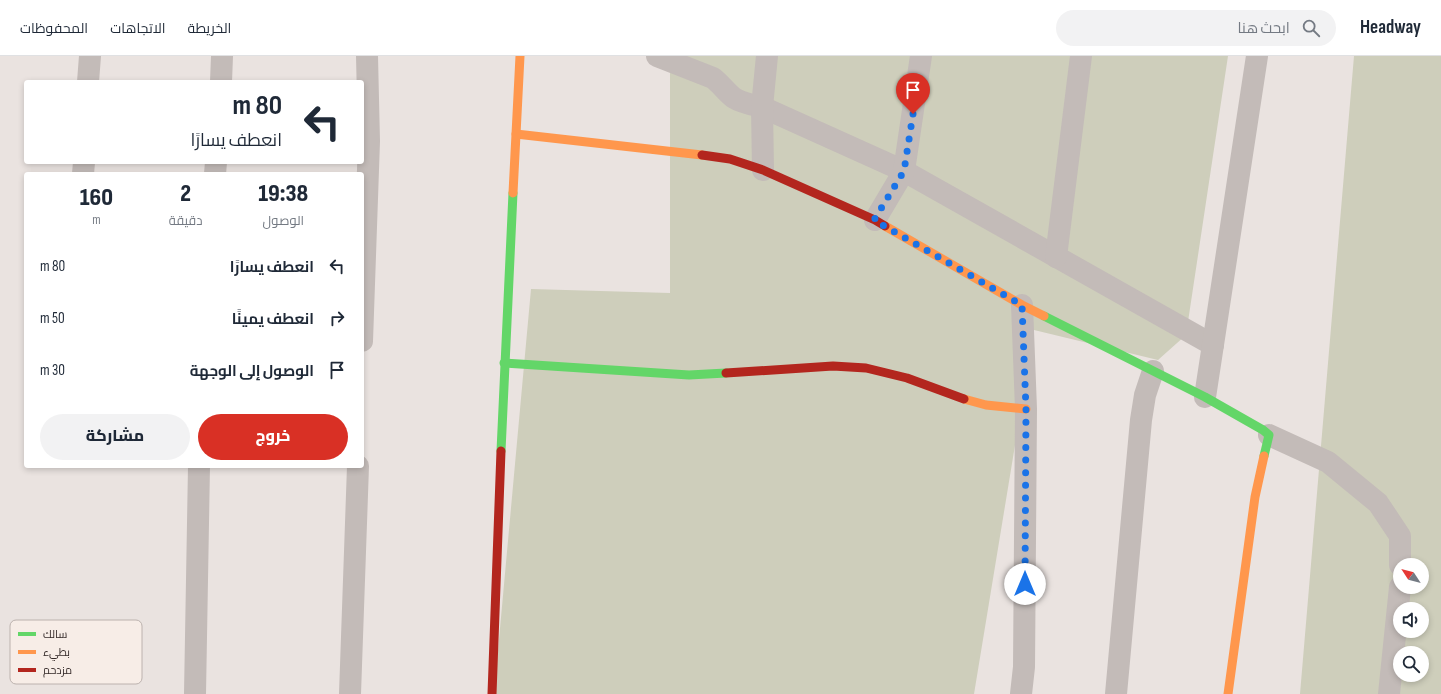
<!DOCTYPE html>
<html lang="ar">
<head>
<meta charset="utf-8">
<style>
	:root { --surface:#fff; --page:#f2f2f3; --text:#1f2937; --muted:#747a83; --line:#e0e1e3; --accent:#d93025 }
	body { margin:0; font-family:"Sofia Sans Condensed",Cairo,sans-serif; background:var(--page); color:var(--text); direction:rtl; height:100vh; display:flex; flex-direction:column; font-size:15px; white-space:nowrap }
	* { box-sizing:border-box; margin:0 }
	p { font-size:13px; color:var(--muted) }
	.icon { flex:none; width:22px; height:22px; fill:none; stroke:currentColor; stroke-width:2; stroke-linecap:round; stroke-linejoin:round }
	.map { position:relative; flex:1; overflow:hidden; direction:ltr }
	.side { position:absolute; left:24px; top:116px; width:340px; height:296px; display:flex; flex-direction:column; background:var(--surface); border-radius:4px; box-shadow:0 2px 6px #0003; direction:rtl }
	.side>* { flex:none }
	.hud { position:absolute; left:24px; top:24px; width:340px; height:84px; border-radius:4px; box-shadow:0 2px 6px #0003; direction:rtl; background:#fff; color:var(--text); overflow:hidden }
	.needle { width:26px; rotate:306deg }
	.buttons { position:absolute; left:1393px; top:502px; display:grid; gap:8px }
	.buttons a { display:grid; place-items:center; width:36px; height:36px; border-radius:50%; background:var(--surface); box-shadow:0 2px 6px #0003; font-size:20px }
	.pin { position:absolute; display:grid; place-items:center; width:34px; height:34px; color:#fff; margin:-41px -17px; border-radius:50% 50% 50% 0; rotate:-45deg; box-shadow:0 0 4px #0007 }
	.pin .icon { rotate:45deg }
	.me { position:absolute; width:44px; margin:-22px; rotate:0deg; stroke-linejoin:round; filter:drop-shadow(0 0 3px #0008) }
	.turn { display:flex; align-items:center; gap:14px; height:84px; padding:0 16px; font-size:18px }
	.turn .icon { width:52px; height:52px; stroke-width:2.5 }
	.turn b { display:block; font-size:28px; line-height:34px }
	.eta { display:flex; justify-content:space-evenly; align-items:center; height:68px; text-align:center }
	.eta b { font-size:24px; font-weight:800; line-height:28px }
	.cta { display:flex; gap:8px; margin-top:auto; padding:8px 16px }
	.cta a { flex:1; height:46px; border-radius:24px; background:var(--accent); color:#fff; font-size:16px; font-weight:800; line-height:46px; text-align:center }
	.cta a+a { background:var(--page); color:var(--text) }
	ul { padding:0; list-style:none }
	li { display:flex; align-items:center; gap:12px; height:52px; padding:0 16px }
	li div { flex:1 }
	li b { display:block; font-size:15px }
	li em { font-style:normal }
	header { display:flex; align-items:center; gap:24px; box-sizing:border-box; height:56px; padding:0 20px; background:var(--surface); border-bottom:1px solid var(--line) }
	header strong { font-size:19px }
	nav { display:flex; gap:22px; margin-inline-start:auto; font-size:14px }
	.search { width:280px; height:36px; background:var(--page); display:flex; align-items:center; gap:10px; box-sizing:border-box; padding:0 14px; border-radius:22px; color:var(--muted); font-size:15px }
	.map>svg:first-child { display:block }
</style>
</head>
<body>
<header>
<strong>Headway</strong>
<div class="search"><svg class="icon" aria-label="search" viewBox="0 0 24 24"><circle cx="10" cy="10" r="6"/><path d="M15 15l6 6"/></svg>ابحث هنا</div>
<nav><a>الخريطة</a><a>الاتجاهات</a><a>المحفوظات</a></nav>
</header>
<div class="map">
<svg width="1441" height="638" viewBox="0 0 1441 638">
	<rect width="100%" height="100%" fill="#eae3e0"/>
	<g fill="#cecebb" fill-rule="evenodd">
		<path d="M 670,0 L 1228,0 L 1186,279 L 1158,304 L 1034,274 L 974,638 L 494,638 L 531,233 L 670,237 Z"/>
		<path d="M 1354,0 L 1441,0 L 1441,638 L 1300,638 ZM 1400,509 L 1422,509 L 1422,531 L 1400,531 ZM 1400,553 L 1422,553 L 1422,575 L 1400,575 ZM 1400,597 L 1422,597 L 1422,619 L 1400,619 Z"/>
	</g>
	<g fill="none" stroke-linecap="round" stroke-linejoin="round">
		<g stroke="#c3bbb8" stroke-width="22">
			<path d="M 657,0 L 713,22 C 721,28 726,36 734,42 C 742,47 753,49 762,51 L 904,115 L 1213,289"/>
			<path d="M 88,26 L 90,0"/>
			<path d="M 221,26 L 222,0"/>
			<path d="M 763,114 L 762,51 L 767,0"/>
			<path d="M 83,118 L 84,106"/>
			<path d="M 215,118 L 216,106"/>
			<path d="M 875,164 L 904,115 L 921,0"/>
			<path d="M 1056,201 L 1081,0"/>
			<path d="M 362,285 L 369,85 L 367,0"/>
			<path d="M 1205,341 L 1257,0"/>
			<path d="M 1269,379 L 1328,406 L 1378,447 L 1400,480 L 1400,509"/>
			<path d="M 195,638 L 199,410"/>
			<path d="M 350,638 L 358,410"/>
			<path d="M 1021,638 L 1024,611 L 1026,353 L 1022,249"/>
			<path d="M 1116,638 L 1141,364 L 1145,339 L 1153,315"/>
			<path d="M 1389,638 L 1400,531"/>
		</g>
		<g stroke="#63d668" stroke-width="9">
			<path d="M 1044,260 L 1205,341 L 1263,374 L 1269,379 L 1264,400"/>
			<path d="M 504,307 L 689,319 L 726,317"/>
			<path d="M 501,395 L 513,137"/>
		</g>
		<g stroke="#ff974d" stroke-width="9">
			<path d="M 516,78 L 702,99"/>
			<path d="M 513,137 L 520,0"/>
			<path d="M 885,170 L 1022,249 L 1044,260"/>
			<path d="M 964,343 L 986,349 L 1026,353"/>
			<path d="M 1228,638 L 1255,441 L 1264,400"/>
		</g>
		<g stroke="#b3261e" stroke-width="9">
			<path d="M 702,99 L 730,103 L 763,114 L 875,164 L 885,170"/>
			<path d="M 726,317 L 833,310 L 866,312 L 907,322 L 964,343"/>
			<path d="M 492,638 L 501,395"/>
		</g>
	</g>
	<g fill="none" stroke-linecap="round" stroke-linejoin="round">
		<path stroke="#1a73e8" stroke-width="7" stroke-dasharray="0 12.6" d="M 913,58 L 904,115 L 874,164 L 1022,249 L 1026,353 L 1025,528"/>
	</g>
	<rect x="10" y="564" width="132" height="64" rx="6" fill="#f7ede7" stroke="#bcb2ae" stroke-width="1"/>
	<rect x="18" y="576" width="18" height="4" fill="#63d668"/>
	<rect x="18" y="594" width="18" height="4" fill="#ff974d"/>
	<rect x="18" y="612" width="18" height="4" fill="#b3261e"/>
	<g font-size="11" fill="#332928">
		<text x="43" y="582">سالك</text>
		<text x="43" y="600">بطيء</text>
		<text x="43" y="618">مزدحم</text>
	</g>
</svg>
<div class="buttons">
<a><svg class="needle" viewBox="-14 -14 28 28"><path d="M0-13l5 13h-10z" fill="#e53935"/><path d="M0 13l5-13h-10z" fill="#747a83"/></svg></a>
<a><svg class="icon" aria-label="sound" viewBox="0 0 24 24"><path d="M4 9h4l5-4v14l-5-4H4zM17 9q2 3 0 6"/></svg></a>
<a><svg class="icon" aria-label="search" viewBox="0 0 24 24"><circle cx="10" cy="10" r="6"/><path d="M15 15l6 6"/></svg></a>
</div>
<div class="pin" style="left:913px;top:58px;background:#d93025"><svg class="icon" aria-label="arrive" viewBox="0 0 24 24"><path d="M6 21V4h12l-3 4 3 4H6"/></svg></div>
<svg class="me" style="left:1025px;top:528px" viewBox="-20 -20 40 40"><circle r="19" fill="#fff"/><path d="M0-13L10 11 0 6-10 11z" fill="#1a73e8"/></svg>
<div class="hud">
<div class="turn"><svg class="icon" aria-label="left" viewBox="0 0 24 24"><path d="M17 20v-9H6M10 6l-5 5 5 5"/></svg><div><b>80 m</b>انعطف يسارًا</div></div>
</div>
<section class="side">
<div class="eta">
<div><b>19:38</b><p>الوصول</p></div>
<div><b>2</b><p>دقيقة</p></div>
<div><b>160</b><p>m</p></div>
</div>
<ul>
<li><svg class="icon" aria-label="left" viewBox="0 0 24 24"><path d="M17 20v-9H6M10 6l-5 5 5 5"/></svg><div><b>انعطف يسارًا</b></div><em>80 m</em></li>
<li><svg class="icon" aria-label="right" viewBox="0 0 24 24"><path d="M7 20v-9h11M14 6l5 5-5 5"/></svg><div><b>انعطف يمينًا</b></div><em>50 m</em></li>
<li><svg class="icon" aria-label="arrive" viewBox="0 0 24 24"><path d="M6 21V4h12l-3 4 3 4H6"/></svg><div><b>الوصول إلى الوجهة</b></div><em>30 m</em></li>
</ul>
<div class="cta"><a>خروج</a><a>مشاركة</a></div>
</section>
</div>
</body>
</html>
